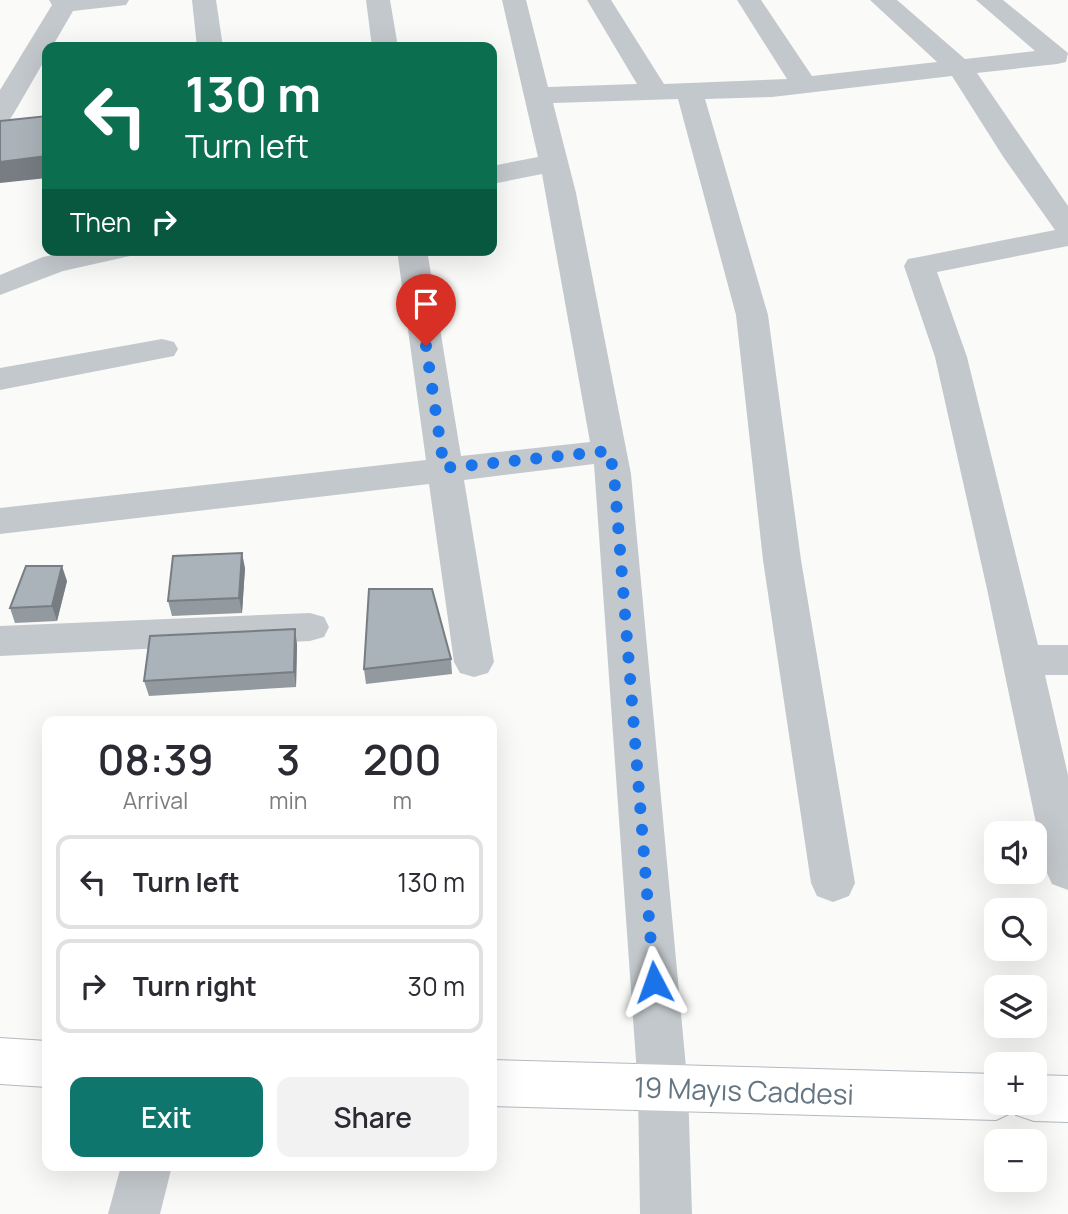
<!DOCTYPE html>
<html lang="en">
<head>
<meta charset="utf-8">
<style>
	:root { --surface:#fff; --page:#f2f2f3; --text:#2b2b33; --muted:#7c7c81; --line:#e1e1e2; --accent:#0f766e }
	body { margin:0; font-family:Manrope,sans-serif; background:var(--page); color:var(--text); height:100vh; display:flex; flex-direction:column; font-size:26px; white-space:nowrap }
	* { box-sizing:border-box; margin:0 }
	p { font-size:23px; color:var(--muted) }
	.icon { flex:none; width:38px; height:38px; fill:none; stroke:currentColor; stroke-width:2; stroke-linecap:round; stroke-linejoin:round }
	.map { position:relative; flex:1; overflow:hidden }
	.panel { position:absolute; left:42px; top:716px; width:455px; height:455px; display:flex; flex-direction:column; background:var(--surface); border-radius:14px; box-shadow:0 7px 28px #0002 }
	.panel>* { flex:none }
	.banner { position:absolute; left:42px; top:42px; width:455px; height:214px; border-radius:14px; box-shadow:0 7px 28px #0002; background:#0b6e4f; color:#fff; overflow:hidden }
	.tools { position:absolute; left:984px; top:821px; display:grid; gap:14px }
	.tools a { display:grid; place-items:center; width:63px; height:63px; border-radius:14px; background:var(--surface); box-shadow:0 7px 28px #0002; font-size:35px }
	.pin { position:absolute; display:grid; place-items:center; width:60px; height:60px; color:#fff; margin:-72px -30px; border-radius:50% 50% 50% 0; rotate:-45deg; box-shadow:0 0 7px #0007 }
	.pin .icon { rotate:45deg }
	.me { position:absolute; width:77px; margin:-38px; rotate:356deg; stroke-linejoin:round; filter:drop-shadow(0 0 5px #0008) }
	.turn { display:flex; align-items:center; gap:24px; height:147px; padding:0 28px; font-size:32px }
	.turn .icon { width:91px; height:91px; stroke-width:2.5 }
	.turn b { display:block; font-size:49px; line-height:60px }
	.then { display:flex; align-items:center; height:66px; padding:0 28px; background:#0003; gap:14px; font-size:26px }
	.eta { display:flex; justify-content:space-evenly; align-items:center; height:119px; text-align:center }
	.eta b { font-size:42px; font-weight:600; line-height:49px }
	.button { display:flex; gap:14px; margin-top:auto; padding:14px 28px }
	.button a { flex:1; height:80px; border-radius:14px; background:var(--accent); color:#fff; font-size:28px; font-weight:600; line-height:80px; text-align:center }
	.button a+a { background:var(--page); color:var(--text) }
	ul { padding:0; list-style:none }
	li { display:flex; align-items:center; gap:21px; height:94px; margin:0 14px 10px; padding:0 14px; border:4px solid var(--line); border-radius:14px }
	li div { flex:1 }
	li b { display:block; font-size:26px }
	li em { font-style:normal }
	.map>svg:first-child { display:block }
</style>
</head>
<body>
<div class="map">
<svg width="1068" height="1214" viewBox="0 0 1068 1214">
	<rect width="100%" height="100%" fill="#fafaf8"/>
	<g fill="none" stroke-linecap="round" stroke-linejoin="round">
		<defs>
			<g id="secondary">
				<path d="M 0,1038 L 47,1041 L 47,1087 L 0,1084 Z"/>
				<path d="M 492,1060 L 996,1074 L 996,1102 L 1034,1102 L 1034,1075 L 1068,1076 L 1068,1122 L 1034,1121 L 1016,1115 L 1015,1111 L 996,1120 L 492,1106 Z"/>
			</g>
		</defs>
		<use href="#secondary" stroke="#b3babf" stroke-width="2"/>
		<g fill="#c3c8cc" fill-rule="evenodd">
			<path d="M 49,0 L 129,0 L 126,5 L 73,11 L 52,47 L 47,47 L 47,56 L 14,113 L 10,119 L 0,121 L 0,90 L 52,5 Z"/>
			<path d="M 192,0 L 216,0 L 223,47 L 197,47 Z"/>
			<path d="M 366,0 L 390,0 L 398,47 L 372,47 Z"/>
			<path d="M 502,0 L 526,0 L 548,87 L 637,84 L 587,0 L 611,0 L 664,84 L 787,79 L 737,0 L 761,0 L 812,76 L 937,62 L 870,0 L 897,0 L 965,59 L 1035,51 L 976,0 L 1003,0 L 1068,53 L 1066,62 L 1057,64 L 977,73 L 1068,206 L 1068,246 L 937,272 L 967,357 L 1038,645 L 1068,645 L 1068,675 L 1045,675 L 1068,775 L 1068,890 L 1052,884 L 1046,871 L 987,589 L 935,357 L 904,266 L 908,259 L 919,257 L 1055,230 L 1004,158 L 952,76 L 772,97 L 705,99 L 768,315 L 801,560 L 855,883 L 849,896 L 833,902 L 817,896 L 811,883 L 763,560 L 736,315 L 678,99 L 553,103 L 576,193 L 631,474 L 688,1089 L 692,1214 L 640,1214 L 638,1089 L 594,464 L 464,480 L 494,662 L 488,673 L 474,677 L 460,673 L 454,662 L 429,484 L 0,534 L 0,508 L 426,460 L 397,250 L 427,250 L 461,456 L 590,442 L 542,174 L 492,184 L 492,166 L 538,157 Z"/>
			<path d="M 75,250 L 134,250 L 130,256 L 63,271 L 0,295 L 0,275 L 43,257 Z"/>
			<path d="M 162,339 L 174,342 L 178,349 L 174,356 L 0,390 L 0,368 Z"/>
			<path d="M 310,613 L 324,617 L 329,627 L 324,637 L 310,641 L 0,656 L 0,626 Z"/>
			<path d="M 121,1166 L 172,1166 L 160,1214 L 108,1214 Z"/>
		</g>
		<use href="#secondary" fill="#fff" fill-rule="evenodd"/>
	</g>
	<g fill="#929a9f">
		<path d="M 245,568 L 242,613 L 172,616 L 168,601 Z"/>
		<path d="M 67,581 L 57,621 L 15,623 L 10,608 Z"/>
		<path d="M 297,644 L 296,687 L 149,696 L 144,681 Z"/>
		<path d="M 451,659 L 452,674 L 366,684 L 364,669 Z"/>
	</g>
	<g fill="#777d82">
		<path d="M 47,156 L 47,178 L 0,183 L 0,162 Z"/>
		<path d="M 242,553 L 245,568 L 242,613 L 239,598 Z"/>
		<path d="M 62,566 L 67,581 L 57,621 L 52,606 Z"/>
		<path d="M 295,629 L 297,644 L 296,687 L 294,672 Z"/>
	</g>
	<g fill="#aab3b9" stroke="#777d82" stroke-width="2">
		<path d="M 47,116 L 47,156 L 0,162 L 0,121 Z"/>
		<path d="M 242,553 L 239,598 L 168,601 L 173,556 Z"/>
		<path d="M 26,566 L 62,566 L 52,606 L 10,608 Z"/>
		<path d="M 369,589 L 432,589 L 451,659 L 364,669 Z"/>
		<path d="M 295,629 L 294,672 L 144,681 L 150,636 Z"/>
	</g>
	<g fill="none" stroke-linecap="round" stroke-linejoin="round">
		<path stroke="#1a73e8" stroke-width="12" stroke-dasharray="0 21.6" d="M 426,346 L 444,468 L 609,451 L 614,474 L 654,982"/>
	</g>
	<g text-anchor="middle" stroke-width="7" stroke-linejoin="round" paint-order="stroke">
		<g font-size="28" fill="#657683" stroke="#fff">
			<text transform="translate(744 1091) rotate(2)" y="10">19 Mayıs Caddesi</text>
		</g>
	</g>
</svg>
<div class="tools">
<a><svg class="icon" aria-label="sound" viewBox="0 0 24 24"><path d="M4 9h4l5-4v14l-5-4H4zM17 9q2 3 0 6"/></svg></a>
<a><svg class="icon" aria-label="search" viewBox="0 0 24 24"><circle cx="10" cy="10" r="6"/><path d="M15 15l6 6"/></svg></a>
<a><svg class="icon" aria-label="layers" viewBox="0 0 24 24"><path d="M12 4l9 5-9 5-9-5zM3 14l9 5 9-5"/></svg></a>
<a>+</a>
<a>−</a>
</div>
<div class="pin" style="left:426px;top:346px;background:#d93025"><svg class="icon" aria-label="arrive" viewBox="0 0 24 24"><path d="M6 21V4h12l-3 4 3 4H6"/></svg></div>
<svg class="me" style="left:654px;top:982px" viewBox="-20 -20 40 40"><path d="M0-17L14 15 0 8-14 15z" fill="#1a73e8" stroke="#fff" stroke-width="4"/></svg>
<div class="banner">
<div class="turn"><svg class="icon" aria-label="left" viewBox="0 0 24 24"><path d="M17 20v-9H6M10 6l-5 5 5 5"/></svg><div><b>130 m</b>Turn left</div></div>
<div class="then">Then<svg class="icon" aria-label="right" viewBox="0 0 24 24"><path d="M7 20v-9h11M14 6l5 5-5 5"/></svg></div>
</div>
<section class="panel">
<div class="eta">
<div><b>08:39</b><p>Arrival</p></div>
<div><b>3</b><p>min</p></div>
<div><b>200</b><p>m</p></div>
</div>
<ul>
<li><svg class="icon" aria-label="left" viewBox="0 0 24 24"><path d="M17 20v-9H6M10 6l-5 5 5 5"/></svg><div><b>Turn left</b></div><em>130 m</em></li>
<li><svg class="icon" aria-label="right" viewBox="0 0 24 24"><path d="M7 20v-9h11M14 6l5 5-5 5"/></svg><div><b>Turn right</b></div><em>30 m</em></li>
</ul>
<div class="button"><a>Exit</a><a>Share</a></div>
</section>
</div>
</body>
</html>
